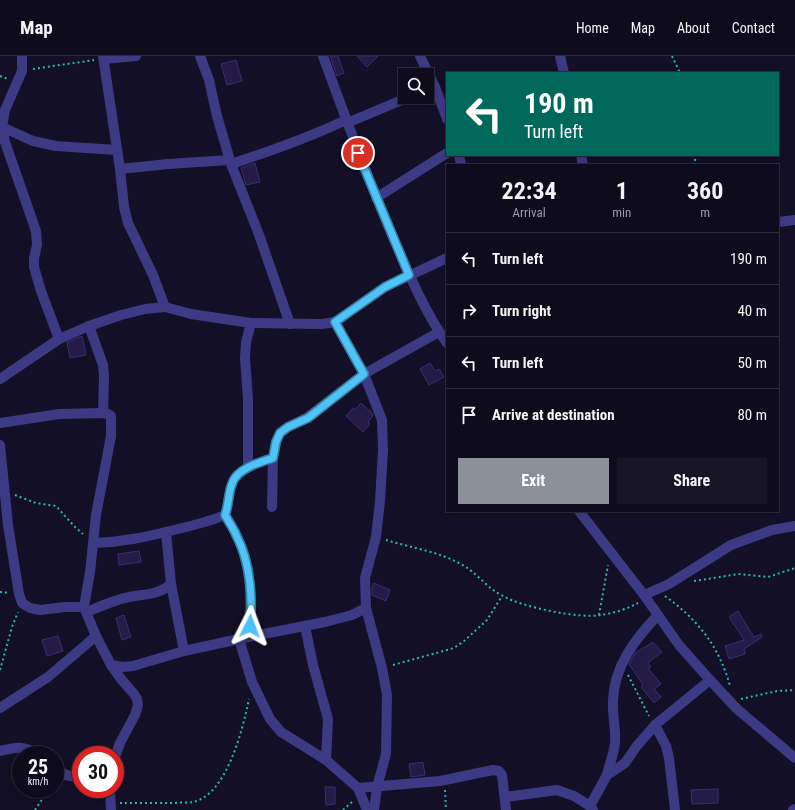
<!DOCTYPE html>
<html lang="en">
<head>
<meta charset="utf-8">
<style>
	:root { --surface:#0e0b1c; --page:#171425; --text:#f1f3f6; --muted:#9b9ba3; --line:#2e2b3b; --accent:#8c9099 }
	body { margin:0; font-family:"Roboto Condensed",sans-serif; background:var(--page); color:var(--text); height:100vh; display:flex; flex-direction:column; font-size:15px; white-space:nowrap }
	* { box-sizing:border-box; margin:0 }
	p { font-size:13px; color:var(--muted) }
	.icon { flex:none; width:22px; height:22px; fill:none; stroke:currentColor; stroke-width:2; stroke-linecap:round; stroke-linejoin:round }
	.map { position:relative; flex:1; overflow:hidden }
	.side { position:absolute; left:446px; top:108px; width:333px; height:348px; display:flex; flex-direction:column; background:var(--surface); border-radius:0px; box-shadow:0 2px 6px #0003,0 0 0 1px var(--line) }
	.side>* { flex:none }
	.guide { position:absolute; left:446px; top:16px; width:333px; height:84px; border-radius:0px; box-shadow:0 2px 6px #0003,0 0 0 1px var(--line); background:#00695c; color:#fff; overflow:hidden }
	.buttons { position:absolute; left:398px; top:12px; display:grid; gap:8px }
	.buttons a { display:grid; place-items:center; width:36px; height:36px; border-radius:0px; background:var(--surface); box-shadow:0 2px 6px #0003,0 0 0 1px var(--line); font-size:20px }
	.speed { position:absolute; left:12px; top:690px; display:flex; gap:8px; font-size:20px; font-weight:700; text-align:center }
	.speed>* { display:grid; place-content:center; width:52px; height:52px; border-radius:50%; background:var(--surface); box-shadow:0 2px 6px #0003,0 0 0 1px var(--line); line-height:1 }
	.speed small { font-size:10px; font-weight:400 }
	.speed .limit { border:6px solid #d22; background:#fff; color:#111 }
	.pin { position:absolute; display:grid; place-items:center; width:34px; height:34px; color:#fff; margin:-17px; border:2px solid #fff; border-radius:50%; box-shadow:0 1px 4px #0007 }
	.me { position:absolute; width:44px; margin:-22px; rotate:3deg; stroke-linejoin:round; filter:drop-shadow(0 0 3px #0008) }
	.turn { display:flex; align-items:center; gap:14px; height:84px; padding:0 12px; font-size:18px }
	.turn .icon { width:52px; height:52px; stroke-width:2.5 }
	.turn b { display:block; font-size:28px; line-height:34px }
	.eta { display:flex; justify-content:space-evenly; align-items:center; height:68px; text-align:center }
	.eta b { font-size:24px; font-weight:700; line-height:28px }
	.cta { display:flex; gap:8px; margin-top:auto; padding:8px 12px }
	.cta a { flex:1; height:46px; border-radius:0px; background:var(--accent); color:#fff; font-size:16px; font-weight:700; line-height:46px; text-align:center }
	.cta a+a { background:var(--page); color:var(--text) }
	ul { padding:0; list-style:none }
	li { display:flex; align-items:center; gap:12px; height:52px; padding:0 12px; border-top:1px solid var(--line) }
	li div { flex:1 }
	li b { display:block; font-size:15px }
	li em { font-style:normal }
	header { display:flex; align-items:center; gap:24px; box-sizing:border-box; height:56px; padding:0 20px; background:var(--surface); border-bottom:1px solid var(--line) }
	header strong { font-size:19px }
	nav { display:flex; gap:22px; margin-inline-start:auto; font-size:14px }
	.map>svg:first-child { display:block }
</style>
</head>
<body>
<header>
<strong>Map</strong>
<nav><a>Home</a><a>Map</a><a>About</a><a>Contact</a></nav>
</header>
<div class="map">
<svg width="795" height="754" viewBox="0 0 795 754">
	<rect width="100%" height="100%" fill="#130f26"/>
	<g fill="#241b47" stroke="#3b2d73">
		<path d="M 330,0 L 338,0 L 344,17 L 337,20 Z"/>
		<path d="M 357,0 L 378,0 L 367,11 Z"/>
		<path d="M 236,4 L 242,25 L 227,29 L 221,8 Z"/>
		<path d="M 255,107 L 260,126 L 246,129 L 241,112 Z"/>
		<path d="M 82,280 L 86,299 L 70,302 L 67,286 Z"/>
		<path d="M 430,307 L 435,315 L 439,313 L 444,321 L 429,329 L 420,313 Z"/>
		<path d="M 361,347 L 372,357 L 373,360 L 368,366 L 370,368 L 363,376 L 346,360 L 353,352 L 355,354 Z"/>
		<path d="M 139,495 L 141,506 L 119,509 L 118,498 Z"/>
		<path d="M 374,527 L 390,534 L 386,545 L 372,539 L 372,531 Z"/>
		<path d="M 738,555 L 754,581 L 761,578 L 762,581 L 744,593 L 745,598 L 729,603 L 725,590 L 744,584 L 729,561 Z"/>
		<path d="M 124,559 L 131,581 L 122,584 L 116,562 Z"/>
		<path d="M 58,580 L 63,595 L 47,600 L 42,584 Z"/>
		<path d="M 653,586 L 662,596 L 648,607 L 651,611 L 648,612 L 661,628 L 654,633 L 661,641 L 654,647 L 641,631 L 643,629 L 629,608 L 635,597 Z"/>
		<path d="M 423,706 L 425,719 L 411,721 L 409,708 Z"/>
		<path d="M 325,731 L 335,731 L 335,748 L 326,749 Z"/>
		<path d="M 718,733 L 718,747 L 692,748 L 691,734 Z"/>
	</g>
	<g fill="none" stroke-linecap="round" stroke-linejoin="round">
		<g stroke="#2fb8b0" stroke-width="2" stroke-dasharray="2 3" stroke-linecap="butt">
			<path d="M 672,0 L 680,17"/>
			<path d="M 33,13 L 94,4"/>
			<path d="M 0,20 L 8,23"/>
			<path d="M 692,109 L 698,99"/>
			<path d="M 15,439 L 36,447 L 56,450 L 75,471 L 83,478"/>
			<path d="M 386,484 C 412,492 442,496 464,510 C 478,518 488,533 503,540 C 522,551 579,563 601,559 C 614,557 627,553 638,547"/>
			<path d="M 694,525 L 739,518 L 768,521 L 795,512"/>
			<path d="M 0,536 L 9,537"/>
			<path d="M 665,540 C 698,564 719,590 730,630"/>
			<path d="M 599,559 L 608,509"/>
			<path d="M 393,609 L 454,592 L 464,585 L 487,564 L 502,540"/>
			<path d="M 0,614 L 12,571 L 18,556"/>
			<path d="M 628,619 L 649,660"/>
			<path d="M 741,643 L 777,635 L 795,634"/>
			<path d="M 55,730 L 60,726"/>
			<path d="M 445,734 L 446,754"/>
			<path d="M 120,747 C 138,747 157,747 175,747 C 181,746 188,747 193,746 C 227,739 243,672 249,643"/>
			<path d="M 35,754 L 43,742 L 52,733"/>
			<path d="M 343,754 L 352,746"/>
		</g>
		<g stroke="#3d3a85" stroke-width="10">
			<path d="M 22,0 L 22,15 L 5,54 L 2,71 L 5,86 L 36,175 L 37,189 L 34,202 L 34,211 L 41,235 L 59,283"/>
			<path d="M 103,0 L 120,113 L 124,151 L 128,167 L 153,219 L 165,251"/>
			<path d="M 200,0 L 209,24 L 217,60 L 231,108 L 258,176 L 290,268"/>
			<path d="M 323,0 C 345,61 368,122 393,181 C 408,216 425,257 447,287"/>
			<path d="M 420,0 L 435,31 L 447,63"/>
			<path d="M 560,0 L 564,17"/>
			<path d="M 104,3 L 136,0"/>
			<path d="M 347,67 L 409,41"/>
			<path d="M 2,71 L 33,85 L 56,90 L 117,94"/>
			<path d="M 459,99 L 461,109"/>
			<path d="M 581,99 L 583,109"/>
			<path d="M 231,108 C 271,95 308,82 346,64"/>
			<path d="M 120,113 L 168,108 L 230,104"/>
			<path d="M 376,142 L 447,97"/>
			<path d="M 778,166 L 795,164"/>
			<path d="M 335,266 L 364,318 L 382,364 L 383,394 L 380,445 L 376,481 L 365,522 L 366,552 L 382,612 L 387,639 L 386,698 L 377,731 L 374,754"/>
			<path d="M 89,270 L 103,309 L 104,320 L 103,357"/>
			<path d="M 0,323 L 59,283 L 89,270 L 121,259 L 145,253 L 165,251 L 191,258 L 251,267 L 322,268 L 335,266 L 385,231 L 447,202"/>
			<path d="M 0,367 L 59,358 L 103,357 L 108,358 L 111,360 L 111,380 L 96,459 L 90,516 L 84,551"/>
			<path d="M 0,389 L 8,469 L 19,538 L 22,547 L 30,552 L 40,554 L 65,551 L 84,551 L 96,580 L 111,609 L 121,623 L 134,638 L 137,643 L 138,649 L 135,659 L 120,687 L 115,701"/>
			<path d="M 248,411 L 248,343 L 245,302 L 246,286 L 251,267"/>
			<path d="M 272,451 L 273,402 L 276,386 L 280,377 L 288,371 L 308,361 L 364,318 L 439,276"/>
			<path d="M 579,455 L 644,539 L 679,589 L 710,624 L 737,653 L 795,702"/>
			<path d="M 225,459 C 229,466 234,473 237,480 C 252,510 252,549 248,581"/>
			<path d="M 166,476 L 171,528 L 184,595"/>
			<path d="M 94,487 C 123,486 146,481 174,474 C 191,470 208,466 225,459 C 229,449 228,438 232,428 C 236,413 260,406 273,402"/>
			<path d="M 644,539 L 669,528 L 731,489 L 772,474 L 795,470"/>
			<path d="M 87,556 C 101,550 114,544 129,541 C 144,538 159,539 171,528"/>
			<path d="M 305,570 L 313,609 L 328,663 L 326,704"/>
			<path d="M 239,583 L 252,626 L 270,663 L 281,676 L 326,704 L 358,732 L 367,754"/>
			<path d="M 111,609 L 122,611 L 133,610 L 184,595 L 248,581 L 325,566 L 352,559 L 366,552"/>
			<path d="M 0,652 L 48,621 L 96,580"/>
			<path d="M 655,669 L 666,690 L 669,702 L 675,754"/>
			<path d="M 0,695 C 16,691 24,689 38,699"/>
			<path d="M 55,712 L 66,719 L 81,722"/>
			<path d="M 607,719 C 609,709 614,698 615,687 C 616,672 612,658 613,644 C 614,610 636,582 658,559"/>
			<path d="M 358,732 L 440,725 L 493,714 L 499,715 L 502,719 L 506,754"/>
			<path d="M 110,733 L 111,754"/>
			<path d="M 505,741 L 557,734 L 574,740 L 590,750 L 593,754"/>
			<path d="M 590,750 L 607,719 L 625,707 L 636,691 L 655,669 L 710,624"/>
			<path d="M 793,754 L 795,753"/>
		</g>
	</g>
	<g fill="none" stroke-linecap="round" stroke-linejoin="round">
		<defs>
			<path id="route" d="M 250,570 C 253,542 250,506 237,481 C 234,473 229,466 225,459 C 229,449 228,438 232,428 C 236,413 260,406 273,402 L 276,386 L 280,377 L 288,371 L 308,362 L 364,318 L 335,266 L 385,231 L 409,219 L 358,97"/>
		</defs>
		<use href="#route" stroke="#337fa1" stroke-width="10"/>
		<use href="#route" stroke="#4fc3f7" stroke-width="7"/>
	</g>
</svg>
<div class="buttons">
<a><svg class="icon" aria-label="search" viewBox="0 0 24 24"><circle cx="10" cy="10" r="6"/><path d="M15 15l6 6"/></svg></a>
</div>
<div class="speed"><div>25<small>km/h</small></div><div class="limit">30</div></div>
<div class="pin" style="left:358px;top:97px;background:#d93025"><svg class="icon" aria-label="arrive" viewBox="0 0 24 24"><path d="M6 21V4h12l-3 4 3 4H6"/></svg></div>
<svg class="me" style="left:250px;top:570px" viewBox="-20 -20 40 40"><path d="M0-17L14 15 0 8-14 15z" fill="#4fc3f7" stroke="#fff" stroke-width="4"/></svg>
<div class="guide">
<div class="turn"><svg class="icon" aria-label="left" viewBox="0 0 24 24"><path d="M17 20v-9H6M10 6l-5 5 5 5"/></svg><div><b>190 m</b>Turn left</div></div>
</div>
<section class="side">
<div class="eta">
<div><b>22:34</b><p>Arrival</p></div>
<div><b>1</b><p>min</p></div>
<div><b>360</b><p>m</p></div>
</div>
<ul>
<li><svg class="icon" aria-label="left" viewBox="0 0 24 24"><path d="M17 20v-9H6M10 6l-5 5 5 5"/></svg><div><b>Turn left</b></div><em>190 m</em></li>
<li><svg class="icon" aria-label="right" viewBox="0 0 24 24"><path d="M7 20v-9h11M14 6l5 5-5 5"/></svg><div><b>Turn right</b></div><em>40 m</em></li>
<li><svg class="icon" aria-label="left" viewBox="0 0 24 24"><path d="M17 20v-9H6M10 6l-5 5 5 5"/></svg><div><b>Turn left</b></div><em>50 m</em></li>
<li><svg class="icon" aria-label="arrive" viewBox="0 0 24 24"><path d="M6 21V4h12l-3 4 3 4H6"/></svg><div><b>Arrive at destination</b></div><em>80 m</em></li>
</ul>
<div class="cta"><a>Exit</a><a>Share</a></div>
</section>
</div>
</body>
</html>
